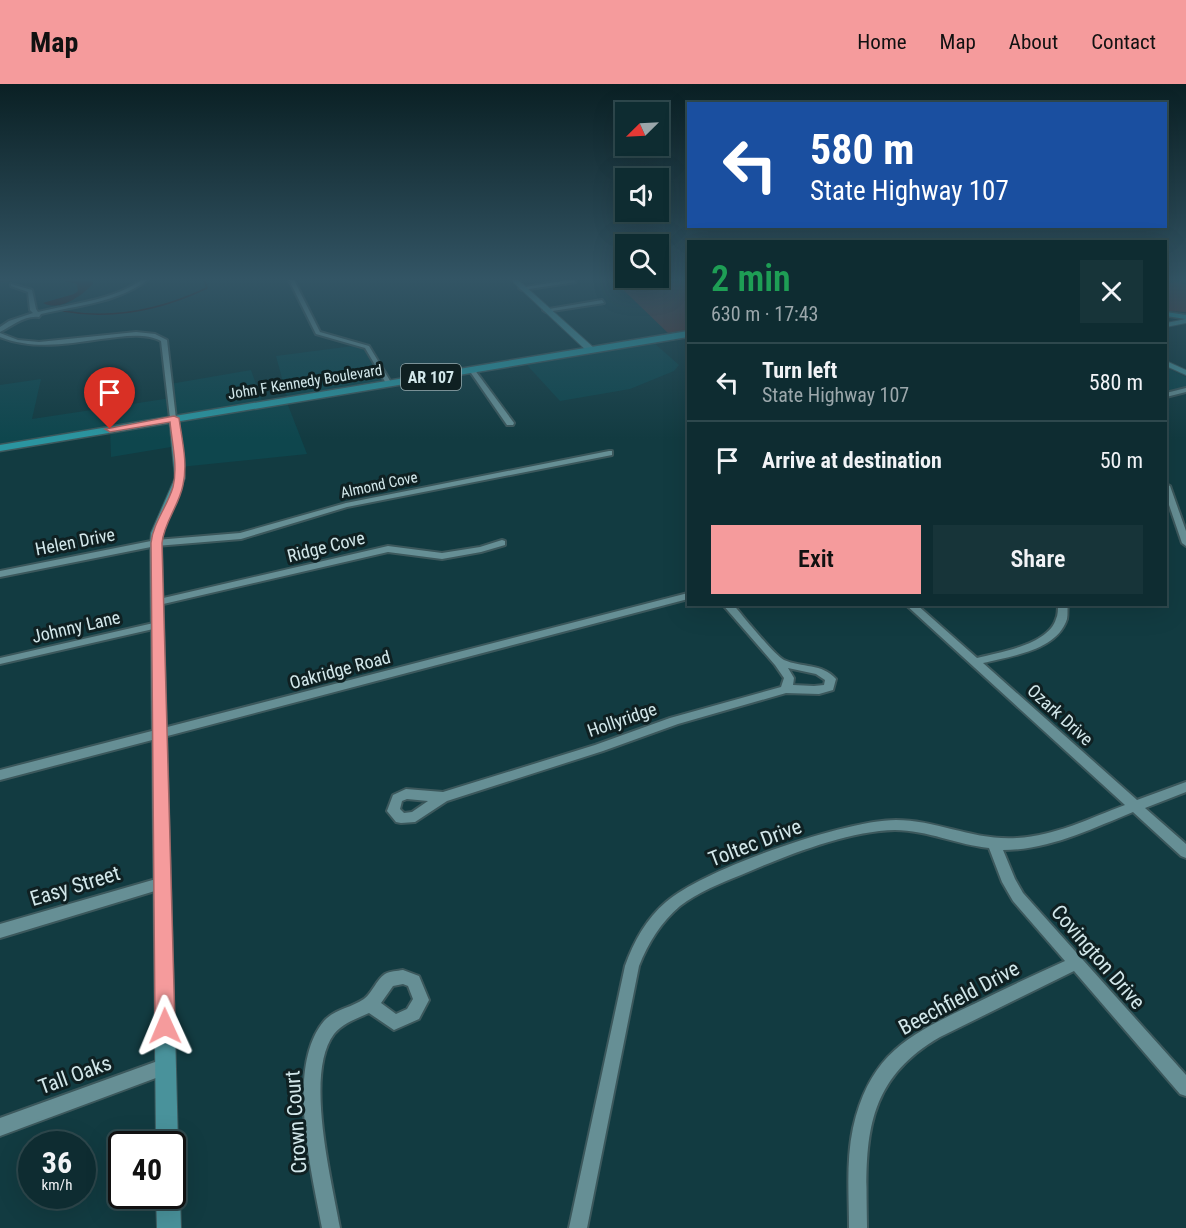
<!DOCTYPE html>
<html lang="en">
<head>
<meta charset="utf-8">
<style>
	:root { --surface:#0e2c31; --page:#173439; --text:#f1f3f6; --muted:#9ba7ab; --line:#2e484d; --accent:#f59b9c }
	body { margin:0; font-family:"Roboto Condensed",sans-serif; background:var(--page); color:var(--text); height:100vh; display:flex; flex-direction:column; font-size:22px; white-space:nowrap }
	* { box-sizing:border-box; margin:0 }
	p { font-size:20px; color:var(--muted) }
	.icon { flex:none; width:33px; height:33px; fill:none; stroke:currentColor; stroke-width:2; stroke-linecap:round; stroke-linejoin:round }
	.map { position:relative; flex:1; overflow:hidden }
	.details { position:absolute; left:687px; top:156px; width:480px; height:366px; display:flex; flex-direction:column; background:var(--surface); border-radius:0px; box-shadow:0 6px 24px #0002,0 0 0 2px var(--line) }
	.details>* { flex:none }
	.guide { position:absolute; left:687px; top:18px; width:480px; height:126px; border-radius:0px; box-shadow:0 6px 24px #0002,0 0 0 2px var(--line); background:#1a4fa0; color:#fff; overflow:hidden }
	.needle { width:39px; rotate:246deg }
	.controls { position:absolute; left:615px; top:18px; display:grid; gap:12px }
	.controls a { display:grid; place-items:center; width:54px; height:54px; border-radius:0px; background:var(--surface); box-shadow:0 6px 24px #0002,0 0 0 2px var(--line); font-size:30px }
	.speed { position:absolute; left:18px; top:1047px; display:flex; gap:12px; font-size:30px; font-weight:700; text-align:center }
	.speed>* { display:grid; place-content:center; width:78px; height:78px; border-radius:50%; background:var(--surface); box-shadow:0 6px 24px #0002,0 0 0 2px var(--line); line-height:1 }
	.speed small { font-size:15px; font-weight:400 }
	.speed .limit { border:3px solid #111; border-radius:9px; background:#fff; color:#111 }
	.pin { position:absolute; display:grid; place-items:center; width:51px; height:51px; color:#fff; margin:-62px -26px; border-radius:50% 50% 50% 0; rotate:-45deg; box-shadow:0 0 6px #0007 }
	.pin .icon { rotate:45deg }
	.me { position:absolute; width:66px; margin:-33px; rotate:359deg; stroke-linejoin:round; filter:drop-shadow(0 0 4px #0008) }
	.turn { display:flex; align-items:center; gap:21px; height:126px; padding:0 24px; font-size:27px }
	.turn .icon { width:78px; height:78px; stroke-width:2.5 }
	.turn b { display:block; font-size:42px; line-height:51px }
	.round { display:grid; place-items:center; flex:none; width:63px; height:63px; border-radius:0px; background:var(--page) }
	.head { display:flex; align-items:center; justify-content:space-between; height:102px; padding:0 24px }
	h1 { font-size:36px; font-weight:600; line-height:45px; color:#1e9e55 }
	.action { display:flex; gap:12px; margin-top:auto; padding:12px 24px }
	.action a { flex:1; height:69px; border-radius:0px; background:var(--accent); color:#111; font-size:24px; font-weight:600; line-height:69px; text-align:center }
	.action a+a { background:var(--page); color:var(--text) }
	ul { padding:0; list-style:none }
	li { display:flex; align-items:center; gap:18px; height:78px; padding:0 24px; border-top:2px solid var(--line) }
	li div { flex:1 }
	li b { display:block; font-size:22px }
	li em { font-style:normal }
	header { display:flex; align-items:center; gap:36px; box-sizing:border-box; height:84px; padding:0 30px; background:var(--accent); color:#111 }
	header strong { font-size:28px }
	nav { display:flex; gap:33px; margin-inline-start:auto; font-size:21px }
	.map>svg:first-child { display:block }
</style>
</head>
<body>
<header>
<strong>Map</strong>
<nav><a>Home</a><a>Map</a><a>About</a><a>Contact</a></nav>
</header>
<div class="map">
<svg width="1186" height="1144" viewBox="0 0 1186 1144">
	<rect width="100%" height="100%" fill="#123b41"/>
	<g fill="#0e464d">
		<path d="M 654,259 L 679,281 L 674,287 L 630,305 L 560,317 L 527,281 Z"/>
		<path d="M 353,262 L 364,266 L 381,295 L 379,297 L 287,313 L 276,272 Z"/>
		<path d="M 1166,283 L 1186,293 L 1186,303 L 1166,307 Z"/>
		<path d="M 251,286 L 263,320 L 286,316 L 307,370 L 180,383 L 177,362 L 111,373 L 110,345 L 0,364 L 0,301 L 41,295 L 32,335 L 171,314 L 170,300 Z"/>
	</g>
	<g fill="#573536">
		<path d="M 611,194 L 688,194 L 688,246 L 668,249 Z"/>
		<path d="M 1186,196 L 1180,199 L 1186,201 L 1186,228 L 1166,227 L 1166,200 Z"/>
	</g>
	<path fill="#321314" d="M 86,194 L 92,196 L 93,200 C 82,211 61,228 43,219 L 74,210 L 78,207 L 77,200 L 61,196 L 31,195 Z"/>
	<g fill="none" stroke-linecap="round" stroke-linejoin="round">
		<g stroke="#321314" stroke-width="1.5">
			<path d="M 0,197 L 31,195"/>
			<path d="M 59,220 L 63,227 C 114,236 161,226 207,204 L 204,194"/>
		</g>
		<defs>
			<g id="street">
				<path d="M 144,194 L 150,194 C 119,219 78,221 41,230 L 39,233 C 25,231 12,242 0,248 L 0,243 L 9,237 L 33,229 L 30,226 L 28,208 L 11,202 L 11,200 L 32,206 L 36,225 L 38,228 C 74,219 113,217 144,194 Z"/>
				<path d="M 288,194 L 293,194 L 320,248 L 369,262 L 392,300 L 391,301 L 387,301 L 365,264 L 316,250 Z"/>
				<path d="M 574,195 L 576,198 L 522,206 L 519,204 Z"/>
				<path d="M 602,216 L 604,219 L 546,228 L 543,226 Z"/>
				<path d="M 136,248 L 155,250 L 167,256 L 176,335 L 170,334 L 161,257 C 143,248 121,253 101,255 C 67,260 33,266 0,253 L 0,249 L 18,256 L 39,258 Z"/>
				<path d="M 470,285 L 474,285 L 514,339 L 513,341 L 507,341 L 469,286 Z"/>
				<path d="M 1186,304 L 1186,308 L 1166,313 L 1166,309 Z"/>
				<path d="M 609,367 L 612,367 L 612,371 L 347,423 L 241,455 L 156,462 L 0,493 L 0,487 L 156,456 L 240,449 L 346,419 Z"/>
				<path d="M 1166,400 L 1170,402 L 1186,447 L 1186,462 L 1182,459 L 1166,412 Z"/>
				<path d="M 502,456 L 505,457 L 505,461 L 481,468 L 442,475 L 388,468 L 159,521 L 154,518 L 159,515 L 388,462 L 442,469 L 480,463 Z"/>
				<path d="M 688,509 L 688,515 L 0,696 L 0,686 Z"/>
				<path d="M 722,520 L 733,520 C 741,530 776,573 784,576 C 802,584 822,579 836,595 L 833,606 L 819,610 L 786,609 L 678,640 L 603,667 L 447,717 L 415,738 L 401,739 L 396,738 L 387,727 L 393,711 L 406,705 L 443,708 L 595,661 L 670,634 L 781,603 L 784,594 L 775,581 ZM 788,584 L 816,590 L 825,596 L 824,601 L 814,602 L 793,601 L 794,594 ZM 407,715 L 428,717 L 412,728 L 404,729 L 400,725 L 402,717 Z"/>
				<path d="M 905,520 L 916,520 L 977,574 C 1000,568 1048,561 1056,535 C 1058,531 1058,525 1058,520 L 1068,520 C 1067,525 1068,530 1067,535 C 1057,567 1010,572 983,579 L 1137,716 L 1186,698 L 1186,708 L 1145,724 L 1186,760 L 1186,774 L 1181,772 L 1133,728 C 1091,745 1049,766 1003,766 L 1015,795 L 1023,809 L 1186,991 L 1186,1012 L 1180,1010 L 1074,887 L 940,953 C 860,999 866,1063 867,1144 L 849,1144 C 849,1111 846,1077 853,1044 C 870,968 911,950 974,920 C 1004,905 1034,891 1065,877 L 1013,817 L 1002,798 L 989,764 C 958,761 927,746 895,746 C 847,747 785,772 741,791 C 721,799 698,808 680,822 C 661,838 648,859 639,882 L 587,1144 L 569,1144 L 625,882 C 634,857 646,835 666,818 C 704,785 845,736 896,736 C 937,736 975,757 1017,754 C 1055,752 1090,734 1125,721 Z"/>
				<path d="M 158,538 L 163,541 L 162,543 L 0,580 L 0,574 Z"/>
				<path d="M 163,793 L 168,795 L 170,799 L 168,803 L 0,854 L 0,840 Z"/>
				<path d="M 403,886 L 419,892 L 429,916 L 419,935 L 394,946 L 369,929 C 356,935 343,939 334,950 C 304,989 332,1098 340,1144 L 322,1144 C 312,1089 285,983 324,937 C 335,925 351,924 364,915 C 373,908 376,896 385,890 C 390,887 397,887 403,886 ZM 403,900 L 408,902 L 413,915 L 407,925 L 396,930 L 381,919 L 393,902 Z"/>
				<path d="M 166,974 L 172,976 L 174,982 L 172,988 L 0,1052 L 0,1034 Z"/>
			</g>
			<g id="secondary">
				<path d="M 509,194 L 516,194 L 594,264 L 594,268 L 588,268 Z"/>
				<path d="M 1186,235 L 1186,239 L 1166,243 L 1166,239 Z"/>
				<path d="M 1166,277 L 1186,286 L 1186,291 L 1166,282 Z"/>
				<path d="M 174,331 L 179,334 L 185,394 L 163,449 L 162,459 L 178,1060 L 172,1069 L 172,1060 L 156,1060 L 150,459 L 151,449 L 175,394 L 169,334 Z"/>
				<path d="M 172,1102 L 176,1104 L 180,1112 L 181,1144 L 157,1144 L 156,1112 L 172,1112 Z"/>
			</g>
			<g id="primary">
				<path d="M 1166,228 L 1186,231 L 1186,235 L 1166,232 Z"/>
				<path d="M 688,247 L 688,253 L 0,367 L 0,361 Z"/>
			</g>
		</defs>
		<use href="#street" stroke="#3c585c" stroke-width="4"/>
		<use href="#secondary" stroke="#3c585c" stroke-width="2"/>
		<use href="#primary" stroke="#3c585c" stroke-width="3"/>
		<use href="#street" fill="#668f95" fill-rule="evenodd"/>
		<use href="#secondary" fill="#49929b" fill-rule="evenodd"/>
		<use href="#primary" fill="#2b95a0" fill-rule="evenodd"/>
	</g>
	<linearGradient id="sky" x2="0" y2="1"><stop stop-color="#0a2024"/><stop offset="0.55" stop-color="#335565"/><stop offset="1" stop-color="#335565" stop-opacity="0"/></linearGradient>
	<rect width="1186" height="355" fill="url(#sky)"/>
	<path fill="#f59b9c" stroke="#9f6565" stroke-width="1.5" d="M 174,332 L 179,334 C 182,356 188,379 183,401 C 179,422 164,438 162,459 L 175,942 L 172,949 L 165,952 L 158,949 L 155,942 L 151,459 C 153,439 167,423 173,403 C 178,383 172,359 170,338 L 110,348 L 105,345 Z"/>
	<g text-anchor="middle" stroke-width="6" stroke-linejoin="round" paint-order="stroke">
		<g font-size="15" fill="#d2e7ea" stroke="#0f2022">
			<text transform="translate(305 298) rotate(-9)" y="5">John F Kennedy Boulevard</text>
			<text transform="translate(379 401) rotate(-12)" y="5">Almond Cove</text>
		</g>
		<rect fill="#0f2022" stroke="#98abae" stroke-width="1.5" x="401" y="280" width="60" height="26" rx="4.5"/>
		<g font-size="16" font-weight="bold" fill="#d2e7ea">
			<text x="431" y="299">AR 107</text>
		</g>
		<g font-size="18" fill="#d2e7ea" stroke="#0f2022">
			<text transform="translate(75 458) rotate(-11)" y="6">Helen Drive</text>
			<text transform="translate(326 463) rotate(-14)" y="6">Ridge Cove</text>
			<text transform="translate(76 543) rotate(-13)" y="6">Johnny Lane</text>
			<text transform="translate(340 586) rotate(-15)" y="6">Oakridge Road</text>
			<text transform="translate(1060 631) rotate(42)" y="6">Ozark Drive</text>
			<text transform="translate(622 636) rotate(-19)" y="6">Hollyridge</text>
		</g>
		<g font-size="21" fill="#d2e7ea" stroke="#0f2022">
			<text transform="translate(755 759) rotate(-21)" y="7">Toltec Drive</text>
			<text transform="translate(75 802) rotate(-17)" y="7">Easy Street</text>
			<text transform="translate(1098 873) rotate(49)" y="7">Covington Drive</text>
			<text transform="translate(959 914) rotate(-28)" y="7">Beechfield Drive</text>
			<text transform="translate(75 991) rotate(-20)" y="7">Tall Oaks</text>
			<text transform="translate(296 1038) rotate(-94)" y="7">Crown Court</text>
		</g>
	</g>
</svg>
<div class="controls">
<a><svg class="needle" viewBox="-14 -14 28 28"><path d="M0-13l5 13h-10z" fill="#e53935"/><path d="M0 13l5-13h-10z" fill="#9ba7ab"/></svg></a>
<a><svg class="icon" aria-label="sound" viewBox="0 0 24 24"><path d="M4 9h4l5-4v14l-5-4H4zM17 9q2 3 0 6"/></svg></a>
<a><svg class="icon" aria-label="search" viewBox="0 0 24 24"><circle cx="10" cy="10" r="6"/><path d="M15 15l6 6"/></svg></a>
</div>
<div class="speed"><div>36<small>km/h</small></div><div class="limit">40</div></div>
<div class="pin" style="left:110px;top:345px;background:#d93025"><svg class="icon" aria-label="arrive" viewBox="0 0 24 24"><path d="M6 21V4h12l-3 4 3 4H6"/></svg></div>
<svg class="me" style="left:165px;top:942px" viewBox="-20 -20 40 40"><path d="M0-17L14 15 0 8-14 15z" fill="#f59b9c" stroke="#fff" stroke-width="4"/></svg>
<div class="guide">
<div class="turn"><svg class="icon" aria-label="left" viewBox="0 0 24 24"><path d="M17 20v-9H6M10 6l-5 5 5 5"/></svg><div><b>580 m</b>State Highway 107</div></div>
</div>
<section class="details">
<div class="head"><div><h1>2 min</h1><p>630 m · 17:43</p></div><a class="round"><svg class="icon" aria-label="close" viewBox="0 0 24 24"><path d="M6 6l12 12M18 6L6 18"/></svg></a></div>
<ul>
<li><svg class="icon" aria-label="left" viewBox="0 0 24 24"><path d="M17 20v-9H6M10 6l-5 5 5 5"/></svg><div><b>Turn left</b><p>State Highway 107</p></div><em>580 m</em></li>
<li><svg class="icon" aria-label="arrive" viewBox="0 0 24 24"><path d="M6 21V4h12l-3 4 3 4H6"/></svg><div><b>Arrive at destination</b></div><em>50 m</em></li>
</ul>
<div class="action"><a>Exit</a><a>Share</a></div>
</section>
</div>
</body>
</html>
